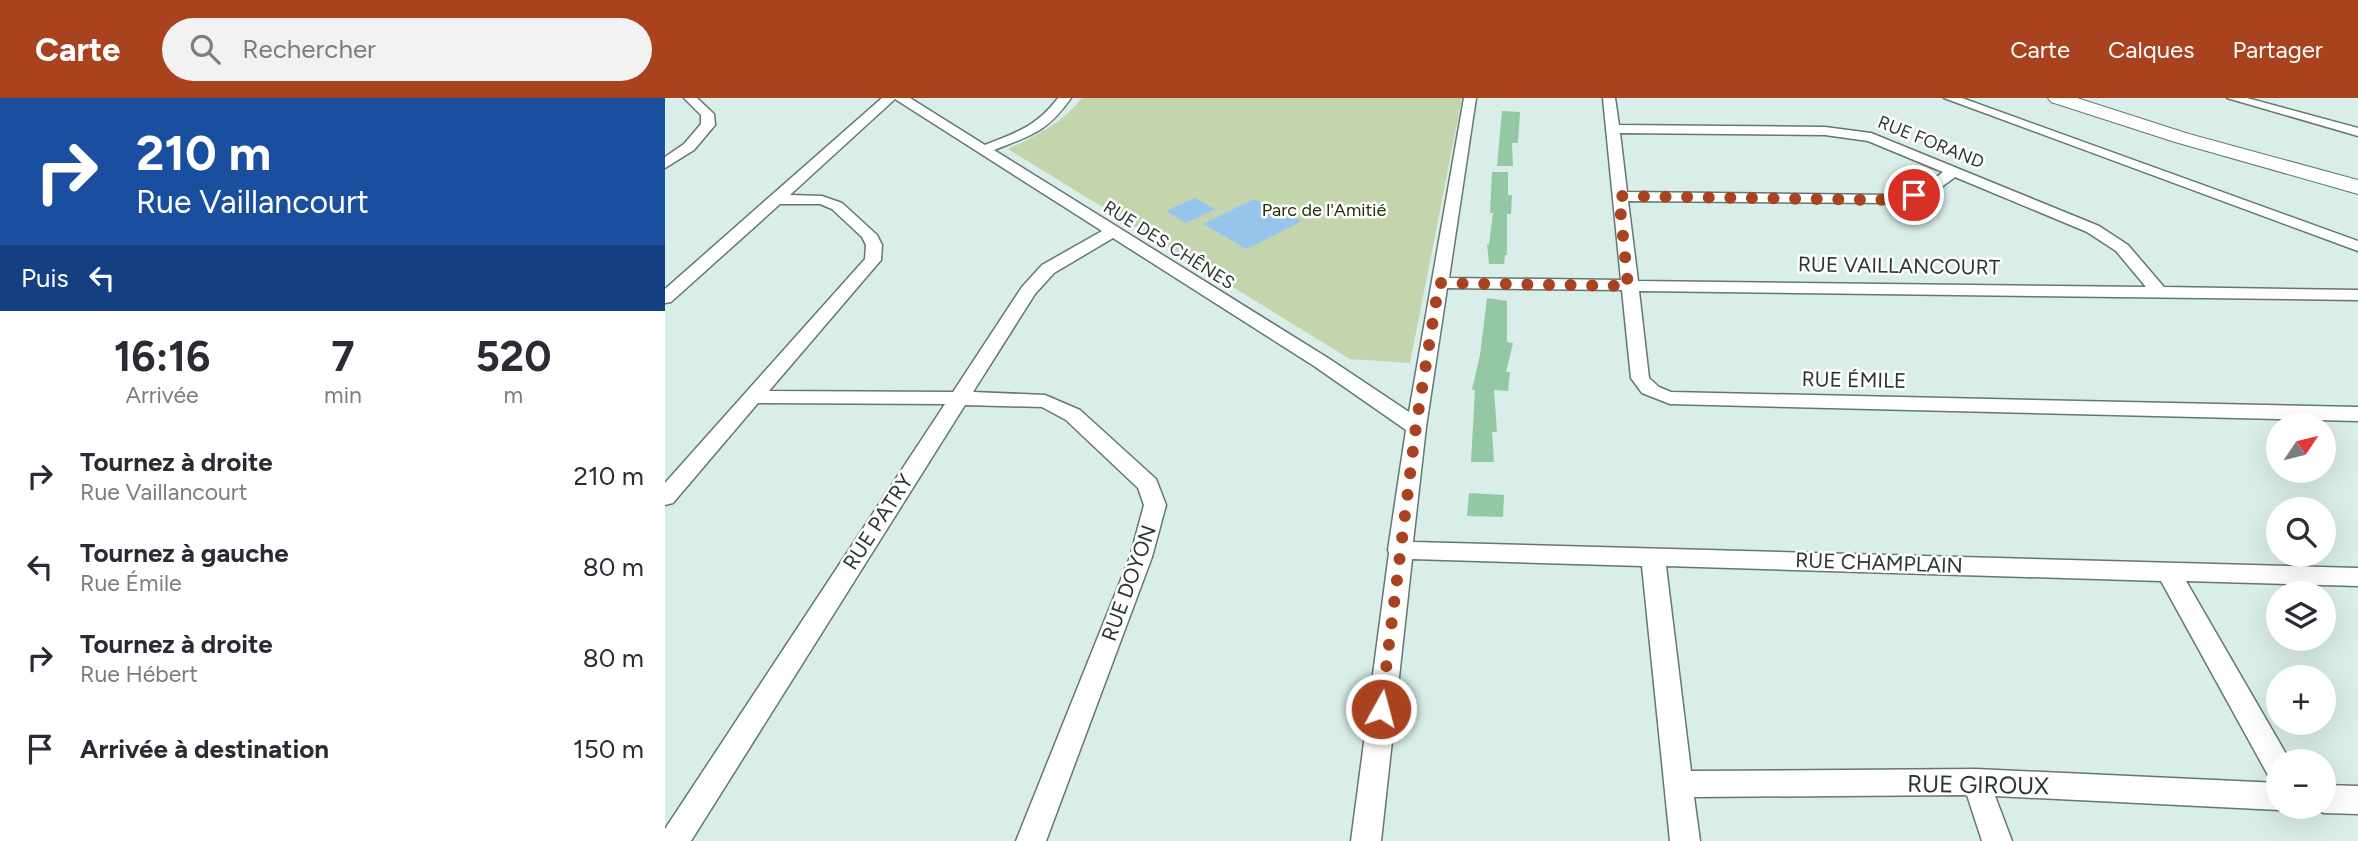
<!DOCTYPE html>
<html lang="fr">
<head>
<meta charset="utf-8">
<style>
	:root { --surface:#fff; --page:#f2f2f3; --text:#2b2b33; --muted:#7c7c81; --accent:#a9421e }
	body { margin:0; font-family:Figtree,sans-serif; background:var(--page); color:var(--text); height:100vh; display:flex; flex-direction:column; font-size:26px; white-space:nowrap }
	* { box-sizing:border-box; margin:0 }
	p { font-size:23px; color:var(--muted) }
	.icon { flex:none; width:38px; height:38px; fill:none; stroke:currentColor; stroke-width:2; stroke-linecap:round; stroke-linejoin:round }
	.map { position:relative; flex:1; overflow:hidden }
	.panel { display:flex; flex-direction:column; background:var(--surface); width:665px }
	.panel>* { flex:none }
	.guide { background:#1a4fa0; color:#fff; overflow:hidden }
	.needle { width:46px; rotate:55deg }
	.buttons { position:absolute; left:1601px; top:315px; display:grid; gap:14px }
	.buttons a { display:grid; place-items:center; width:70px; height:70px; border-radius:50%; background:var(--surface); box-shadow:0 7px 28px #0002; font-size:35px }
	.pin { position:absolute; display:grid; place-items:center; width:60px; height:60px; color:#fff; margin:-30px; border:4px solid #fff; border-radius:50%; box-shadow:0 2px 7px #0007 }
	.me { position:absolute; width:77px; margin:-38px; rotate:7deg; stroke-linejoin:round; filter:drop-shadow(0 0 5px #0008) }
	.turn { display:flex; align-items:center; gap:24px; height:147px; padding:0 21px; font-size:32px }
	.turn .icon { width:91px; height:91px; stroke-width:2.5 }
	.turn b { display:block; font-size:49px; line-height:60px }
	.then { display:flex; align-items:center; height:66px; padding:0 21px; background:#0003; gap:14px; font-size:26px }
	.eta { display:flex; justify-content:space-evenly; align-items:center; height:119px; text-align:center }
	.eta b { font-size:42px; font-weight:700; line-height:49px }
	ul { padding:0; list-style:none }
	li { display:flex; align-items:center; gap:21px; height:91px; padding:0 21px }
	li div { flex:1 }
	li b { display:block; font-size:26px }
	li em { font-style:normal }
	header { display:flex; align-items:center; gap:42px; box-sizing:border-box; height:98px; padding:0 35px; background:var(--accent); color:#fff }
	header strong { font-size:33px }
	nav { display:flex; gap:38px; margin-inline-start:auto; font-size:24px }
	.search { width:490px; height:63px; background:var(--page); display:flex; align-items:center; gap:18px; box-sizing:border-box; padding:0 24px; border-radius:38px; color:var(--muted); font-size:26px }
	main { display:flex; flex:1; min-height:0 }
	.map>svg:first-child { display:block }
</style>
</head>
<body>
<header>
<strong>Carte</strong>
<div class="search"><svg class="icon" aria-label="search" viewBox="0 0 24 24"><circle cx="10" cy="10" r="6"/><path d="M15 15l6 6"/></svg>Rechercher</div>
<nav><a>Carte</a><a>Calques</a><a>Partager</a></nav>
</header>
<main>
<section class="panel">
<div class="guide">
<div class="turn"><svg class="icon" aria-label="right" viewBox="0 0 24 24"><path d="M7 20v-9h11M14 6l5 5-5 5"/></svg><div><b>210 m</b>Rue Vaillancourt</div></div>
<div class="then">Puis<svg class="icon" aria-label="left" viewBox="0 0 24 24"><path d="M17 20v-9H6M10 6l-5 5 5 5"/></svg></div>
</div>
<div class="eta">
<div><b>16:16</b><p>Arrivée</p></div>
<div><b>7</b><p>min</p></div>
<div><b>520</b><p>m</p></div>
</div>
<ul>
<li><svg class="icon" aria-label="right" viewBox="0 0 24 24"><path d="M7 20v-9h11M14 6l5 5-5 5"/></svg><div><b>Tournez à droite</b><p>Rue Vaillancourt</p></div><em>210 m</em></li>
<li><svg class="icon" aria-label="left" viewBox="0 0 24 24"><path d="M17 20v-9H6M10 6l-5 5 5 5"/></svg><div><b>Tournez à gauche</b><p>Rue Émile</p></div><em>80 m</em></li>
<li><svg class="icon" aria-label="right" viewBox="0 0 24 24"><path d="M7 20v-9h11M14 6l5 5-5 5"/></svg><div><b>Tournez à droite</b><p>Rue Hébert</p></div><em>80 m</em></li>
<li><svg class="icon" aria-label="arrive" viewBox="0 0 24 24"><path d="M6 21V4h12l-3 4 3 4H6"/></svg><div><b>Arrivée à destination</b></div><em>150 m</em></li>
</ul>
</section>
<div class="map">
<svg width="1693" height="743" viewBox="0 0 1693 743">
	<rect width="100%" height="100%" fill="#d9ede9"/>
	<path fill="#c4d4ac" d="M 417,0 L 797,0 L 745,265 L 685,261 L 343,51 C 373,37 396,26 417,0 Z"/>
	<g fill="#95c5ea">
		<path d="M 530,100 L 550,111 L 521,125 L 501,113 Z"/>
		<path d="M 589,101 L 637,123 L 582,151 L 538,126 Z"/>
	</g>
	<g fill="#94c7a4">
		<path d="M 837,13 L 855,14 L 853,45 L 847,45 L 848,68 L 832,68 Z"/>
		<path d="M 827,74 L 843,74 L 843,97 L 847,97 L 846,116 L 842,116 L 842,157 L 840,157 L 839,166 L 824,166 L 822,146 L 824,147 L 828,115 L 825,115 Z"/>
		<path d="M 822,200 L 842,203 L 842,244 L 848,245 L 841,274 L 845,274 L 843,293 L 829,292 L 832,334 L 827,334 L 829,364 L 806,364 L 810,292 L 807,292 L 815,257 Z"/>
		<path d="M 804,395 L 839,397 L 838,419 L 802,418 Z"/>
	</g>
	<g fill="none" stroke-linecap="round" stroke-linejoin="round">
		<defs>
			<g id="street">
				<path d="M 19,0 L 32,0 L 49,16 L 50,27 L 29,52 L 0,70 L 0,59 L 19,46 L 36,26 L 36,17 Z"/>
				<path d="M 217,0 L 245,0 L 320,47 C 352,34 371,29 393,0 L 406,0 C 382,34 367,37 329,52 L 663,260 L 744,314 L 799,0 L 811,0 L 784,180 L 956,182 L 938,0 L 950,0 L 954,27 L 1160,29 L 1206,35 L 1434,128 L 1463,147 L 1499,189 L 1693,192 L 1693,202 L 974,193 L 984,280 L 994,289 L 1006,294 L 1693,309 L 1693,323 L 1005,306 L 977,295 L 966,280 L 957,192 L 782,190 L 761,329 L 748,444 L 1693,470 L 1693,488 L 1521,483 L 1624,661 L 1625,663 L 1614,663 L 1614,683 L 1604,679 L 1496,483 L 1001,468 L 1026,673 L 1311,671 L 1614,685 L 1614,709 L 1623,709 L 1614,712 L 1330,698 L 1347,743 L 1317,743 L 1302,697 L 1029,699 L 1035,743 L 1005,743 L 977,468 L 747,461 L 716,743 L 686,743 L 724,455 L 723,452 L 741,332 L 649,268 L 448,140 L 389,175 L 370,196 L 308,294 L 380,297 L 415,312 L 491,381 L 501,407 L 487,459 L 381,743 L 351,743 L 465,459 L 479,407 L 473,390 L 401,322 L 377,309 L 300,307 L 26,743 L 0,743 L 0,731 L 280,306 L 93,305 L 8,405 L 0,407 L 0,385 L 200,161 L 201,147 L 197,139 L 167,111 L 155,106 L 115,106 L 6,204 L 0,205 L 0,191 ZM 230,1 L 437,133 L 377,167 L 357,189 L 288,294 L 104,293 L 216,162 L 217,147 L 212,137 L 177,105 L 157,98 L 125,97 ZM 955,35 L 1160,37 L 1203,43 L 1278,74 L 1257,90 L 1227,97 L 962,94 ZM 1290,79 L 1422,134 L 1451,153 L 1481,189 L 973,183 L 963,103 L 1227,105 L 1267,96 Z"/>
				<path d="M 1279,0 L 1297,0 L 1693,143 L 1693,153 Z"/>
				<path d="M 1562,0 L 1582,0 L 1693,30 L 1693,38 Z"/>
				<path d="M 1659,687 L 1693,688 L 1693,716 L 1659,715 L 1649,711 L 1659,709 Z"/>
			</g>
			<path id="primary" d="M 1383,0 L 1412,0 L 1524,36 L 1693,82 L 1693,96 L 1510,44 L 1386,4 Z"/>
		</defs>
		<use href="#street" stroke="#657673" stroke-width="3"/>
		<use href="#primary" stroke="#657673" stroke-width="2"/>
		<use href="#street" fill="#fff" fill-rule="evenodd"/>
		<use href="#primary" fill="#fff" fill-rule="evenodd"/>
	</g>
	<g fill="none" stroke-linecap="round" stroke-linejoin="round">
		<path stroke="#a9421e" stroke-width="12" stroke-dasharray="0 21.6" d="M 716,611 L 751,328 L 774,185 L 963,188 L 954,98 L 1215,102 L 1249,97"/>
	</g>
	<g text-anchor="middle" stroke-width="5" stroke-linejoin="round" paint-order="stroke">
		<g font-size="18" fill="#2d3533" stroke="#fff">
			<text transform="translate(1266 44) rotate(22)" y="6">RUE FORAND</text>
			<text transform="translate(504 147) rotate(32)" y="6">RUE DES CHÊNES</text>
		</g>
		<g font-size="18" fill="#232f08" stroke="#fff">
			<text x="659" y="118">Parc de l'Amitié</text>
		</g>
		<g font-size="21" fill="#2d3533" stroke="#fff">
			<text transform="translate(1234 168) rotate(1)" y="7">RUE VAILLANCOURT</text>
			<text transform="translate(1189 282) rotate(1)" y="7">RUE ÉMILE</text>
			<text transform="translate(213 424) rotate(-57)" y="7">RUE PATRY</text>
			<text transform="translate(1214 465) rotate(2)" y="7">RUE CHAMPLAIN</text>
			<text transform="translate(464 485) rotate(-70)" y="7">RUE DOYON</text>
		</g>
		<g font-size="24" fill="#2d3533" stroke="#fff">
			<text transform="translate(1313 687) rotate(1)" y="8">RUE GIROUX</text>
		</g>
	</g>
</svg>
<div class="buttons">
<a><svg class="needle" viewBox="-14 -14 28 28"><path d="M0-13l5 13h-10z" fill="#e53935"/><path d="M0 13l5-13h-10z" fill="#7c7c81"/></svg></a>
<a><svg class="icon" aria-label="search" viewBox="0 0 24 24"><circle cx="10" cy="10" r="6"/><path d="M15 15l6 6"/></svg></a>
<a><svg class="icon" aria-label="layers" viewBox="0 0 24 24"><path d="M12 4l9 5-9 5-9-5zM3 14l9 5 9-5"/></svg></a>
<a>+</a>
<a>−</a>
</div>
<div class="pin" style="left:1249px;top:97px;background:#d93025"><svg class="icon" aria-label="arrive" viewBox="0 0 24 24"><path d="M6 21V4h12l-3 4 3 4H6"/></svg></div>
<svg class="me" style="left:716px;top:611px" viewBox="-20 -20 40 40"><circle r="17" fill="#a9421e" stroke="#fff" stroke-width="3"/><path d="M0-11L8 9 0 5-8 9z" fill="#fff"/></svg>
</div>
</main>
</body>
</html>
